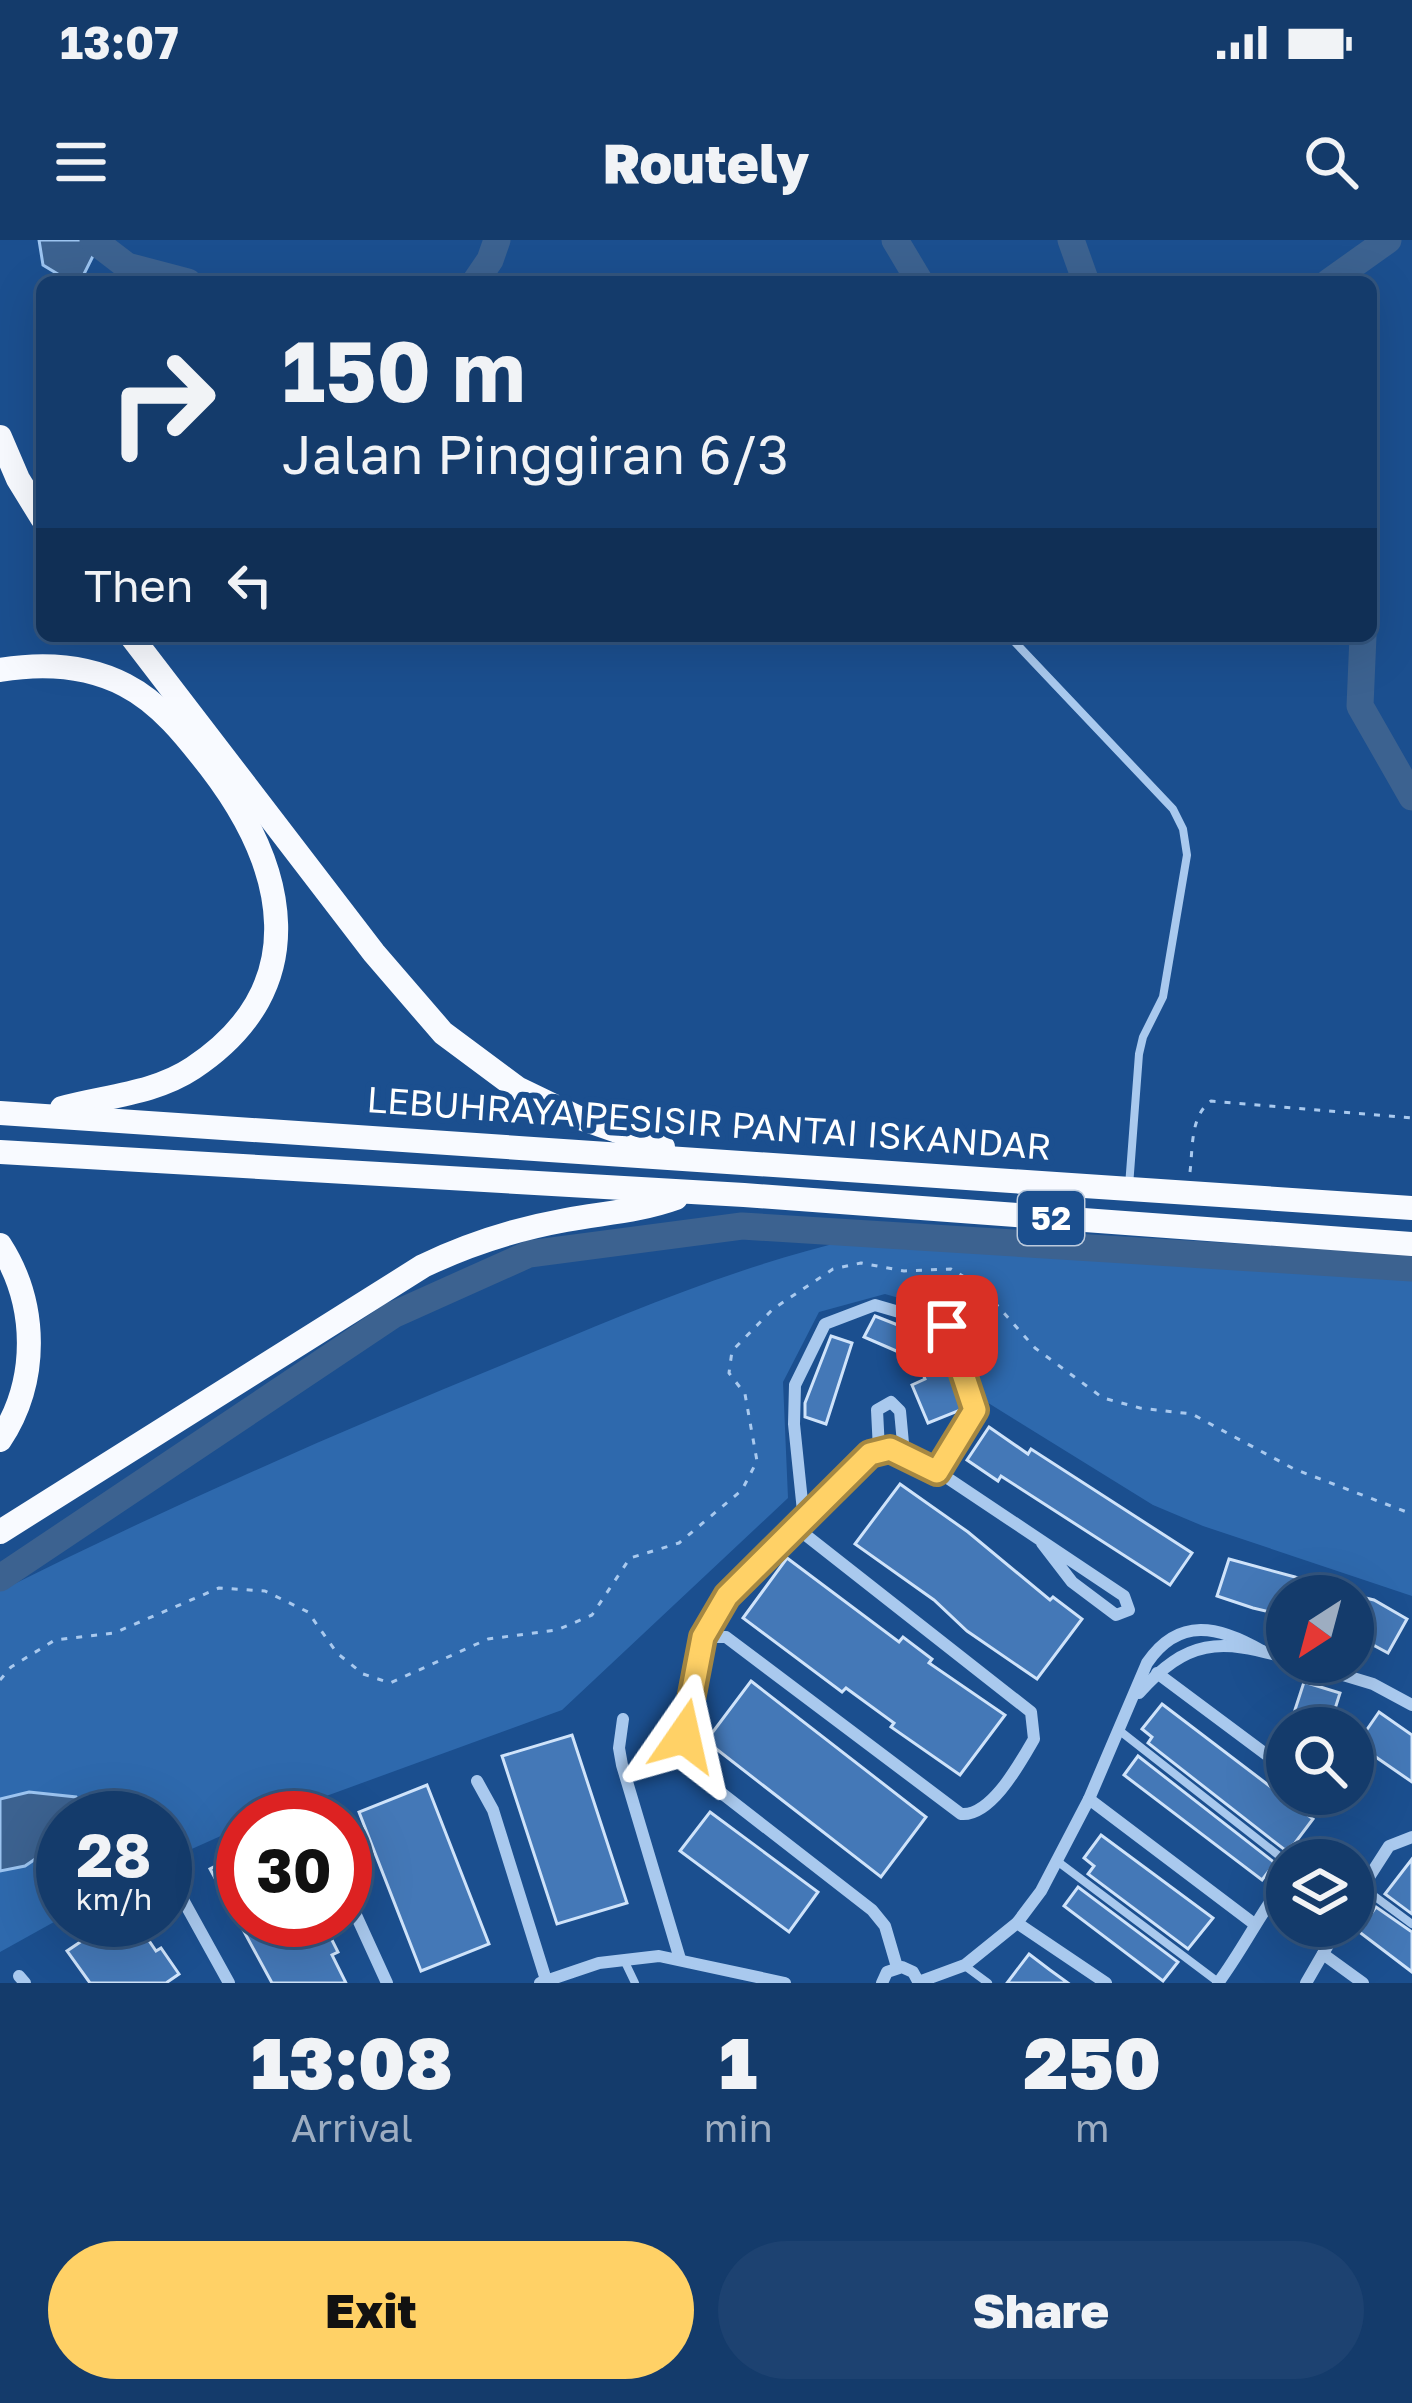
<!DOCTYPE html>
<html lang="en">
<head>
<meta charset="utf-8">
<style>
	:root { --surface:#143b6b; --page:#1d4271; --text:#f1f3f6; --muted:#9dadc1; --line:#33557e; --accent:#ffd166 }
	body { margin:0; font-family:"Golos Text",sans-serif; background:var(--page); color:var(--text); height:100vh; display:flex; flex-direction:column; font-size:45px; white-space:nowrap }
	* { box-sizing:border-box; margin:0 }
	p { font-size:39px; color:var(--muted) }
	.icon { flex:none; width:66px; height:66px; fill:none; stroke:currentColor; stroke-width:2; stroke-linecap:round; stroke-linejoin:round }
	.map { position:relative; height:1743px; overflow:hidden }
	.panel { display:flex; flex-direction:column; background:var(--surface); flex:1 }
	.panel>* { flex:none }
	.guide { position:absolute; left:36px; top:36px; width:1341px; height:366px; border-radius:18px; box-shadow:0 12px 48px #0002,0 0 0 3px var(--line); background:#143b6b; color:var(--text); overflow:hidden }
	.needle { width:78px; rotate:216deg }
	.buttons { position:absolute; left:1266px; top:1335px; display:grid; gap:24px }
	.buttons a { display:grid; place-items:center; width:108px; height:108px; border-radius:50%; background:var(--surface); box-shadow:0 12px 48px #0002,0 0 0 3px var(--line); font-size:60px }
	.speed { position:absolute; left:36px; top:1551px; display:flex; gap:24px; font-size:60px; font-weight:700; text-align:center }
	.speed>* { display:grid; place-content:center; width:156px; height:156px; border-radius:50%; background:var(--surface); box-shadow:0 12px 48px #0002,0 0 0 3px var(--line); line-height:1 }
	.speed small { font-size:30px; font-weight:400 }
	.speed .limit { border:18px solid #d22; background:#fff; color:#111 }
	.pin { position:absolute; display:grid; place-items:center; width:102px; height:102px; color:#fff; margin:-51px; border-radius:24px; box-shadow:0 6px 18px #0006 }
	.me { position:absolute; width:132px; margin:-66px; rotate:11deg; stroke-linejoin:round; filter:drop-shadow(0 0 9px #0008) }
	.turn { display:flex; align-items:center; gap:42px; height:252px; padding:0 48px; font-size:54px }
	.turn .icon { width:156px; height:156px; stroke-width:2.5 }
	.turn b { display:block; font-size:84px; line-height:102px }
	.then { display:flex; align-items:center; height:114px; padding:0 48px; background:#0003; gap:24px; font-size:45px }
	.eta { display:flex; justify-content:space-evenly; align-items:center; height:204px; text-align:center }
	.eta b { font-size:72px; font-weight:800; line-height:84px }
	.primary-button { display:flex; gap:24px; margin-top:auto; padding:24px 48px }
	.primary-button a { flex:1; height:138px; border-radius:72px; background:var(--accent); color:#111; font-size:48px; font-weight:800; line-height:138px; text-align:center }
	.primary-button a+a { background:var(--page); color:var(--text) }
	.status { display:flex; justify-content:space-between; align-items:center; height:84px; padding:0 60px; background:var(--surface); direction:ltr }
	.status svg { height:33px; fill:currentColor }
	header { display:flex; justify-content:space-between; align-items:center; height:156px; padding:0 48px; background:var(--surface); font-size:54px; font-weight:800 }
	.map>svg:first-child { display:block }
</style>
</head>
<body>
<div class="status"><b>13:07</b><svg viewBox="0 0 49 12"><path d="M0 12V9h3v3zM5 12V6h3v6zM10 12V3h3v9zM15 12V0h3v12zM26 1h20v11H26zM47 4h2v5h-2z"/></svg></div>
<header><svg class="icon" aria-label="menu" viewBox="0 0 24 24"><path d="M4 6h16M4 12h16M4 18h16"/></svg>Routely<svg class="icon" aria-label="search" viewBox="0 0 24 24"><circle cx="10" cy="10" r="6"/><path d="M15 15l6 6"/></svg></header>
<div class="map">
<svg width="1412" height="1743" viewBox="0 0 1412 1743">
	<rect width="100%" height="100%" fill="#1b4f8f"/>
	<path fill="#2e69ad" d="M 850,1000 L 934,1001 L 1412,1037 L 1412,1356 L 1203,1286 L 1153,1265 L 977,1156 L 955,1074 L 885,1054 L 819,1072 L 783,1142 L 788,1258 L 562,1470 L 266,1578 L 243,1578 L 243,1586 L 165,1621 L 165,1578 L 63,1578 L 63,1677 L 0,1712 L 0,1351 C 166,1268 335,1193 507,1123 C 618,1077 733,1027 850,1000 Z"/>
	<g fill="#3c6290" stroke="#9cc4f0" stroke-width="3">
		<path d="M 39,0 L 101,0 L 80,42 L 71,42 L 43,25 Z"/>
		<path d="M 29,1552 L 76,1557 L 86,1578 L 63,1578 L 63,1609 L 47,1611 L 25,1626 L 0,1631 L 0,1559 Z"/>
	</g>
	<g fill="none" stroke-linecap="round" stroke-linejoin="round">
		<g stroke="#3c6290" stroke-width="27">
			<path d="M 93,0 L 127,26 L 188,42"/>
			<path d="M 895,0 L 920,42"/>
			<path d="M 1071,0 L 1086,42"/>
			<path d="M 475,42 L 490,20 L 497,0"/>
			<path d="M 1329,42 L 1388,0"/>
			<path d="M 1363,396 L 1360,466 L 1412,557"/>
			<path d="M 0,1338 L 393,1075 L 529,1014 L 742,986 L 1412,1028"/>
		</g>
	</g>
	<g fill="#4478b7" stroke="#cfe3fa" stroke-width="3">
		<path d="M 875,1076 L 941,1102 L 963,1169 L 928,1183 L 912,1145 L 925,1139 L 917,1120 L 864,1097 Z"/>
		<path d="M 831,1096 L 852,1103 L 826,1184 L 805,1177 L 805,1163 Z"/>
		<path d="M 989,1187 L 1028,1214 L 1031,1209 L 1192,1313 L 1170,1345 L 1001,1236 L 998,1241 L 967,1220 Z"/>
		<path d="M 900,1244 L 968,1292 L 1050,1360 L 1053,1357 L 1082,1379 L 1037,1439 L 967,1391 L 934,1360 L 855,1304 Z"/>
		<path d="M 787,1318 L 899,1402 L 903,1397 L 932,1419 L 929,1423 L 1005,1475 L 960,1535 L 891,1487 L 894,1483 L 846,1448 L 842,1452 L 743,1378 Z"/>
		<path d="M 1229,1319 L 1295,1337 L 1344,1356 L 1287,1356 L 1287,1376 L 1253,1368 L 1217,1356 Z"/>
		<path d="M 1353,1355 L 1374,1360 L 1407,1379 L 1388,1413 L 1353,1394 Z"/>
		<path d="M 751,1441 L 926,1577 L 881,1637 L 706,1501 Z"/>
		<path d="M 1304,1442 L 1340,1453 L 1329,1488 L 1292,1479 Z"/>
		<path d="M 1162,1464 L 1313,1579 L 1295,1603 L 1285,1610 L 1148,1503 L 1152,1497 L 1142,1489 Z"/>
		<path d="M 1379,1472 L 1412,1495 L 1412,1542 L 1357,1504 Z"/>
		<path d="M 572,1495 L 627,1663 L 557,1684 L 502,1516 Z"/>
		<path d="M 1138,1516 L 1275,1623 L 1262,1640 L 1124,1535 Z"/>
		<path d="M 427,1545 L 489,1704 L 421,1731 L 359,1572 Z"/>
		<path d="M 710,1572 L 818,1652 L 789,1692 L 680,1611 Z"/>
		<path d="M 1101,1595 L 1213,1678 L 1188,1709 L 1088,1634 L 1094,1626 L 1084,1618 Z"/>
		<path d="M 243,1612 L 243,1680 L 322,1680 L 338,1712 L 332,1715 L 346,1743 L 272,1743 L 210,1629 Z"/>
		<path d="M 1412,1619 L 1412,1674 L 1385,1654 Z"/>
		<path d="M 1078,1647 L 1178,1722 L 1163,1741 L 1064,1666 Z"/>
		<path d="M 1376,1667 L 1412,1692 L 1412,1732 L 1358,1691 Z"/>
		<path d="M 113,1680 L 135,1680 L 156,1711 L 161,1708 L 179,1734 L 166,1743 L 90,1743 L 67,1711 Z"/>
		<path d="M 1029,1714 L 1050,1730 L 1068,1743 L 1007,1743 Z"/>
	</g>
	<g fill="none" stroke-linecap="round" stroke-linejoin="round">
		<g stroke="#a9c9ee" stroke-width="3" stroke-dasharray="6 9" stroke-linecap="butt">
			<path d="M 1190,932 C 1193,908 1190,876 1211,861 L 1412,878"/>
			<path d="M 0,1440 L 11,1427 L 55,1400 L 114,1393 L 219,1348 L 265,1351 L 308,1372 L 337,1413 L 363,1434 L 390,1443 L 488,1399 L 557,1390 L 592,1375 L 630,1318 L 679,1303 L 742,1250 L 757,1221 L 745,1154 L 729,1133 L 732,1111 L 773,1069 L 833,1029 L 861,1023 L 904,1031 L 951,1029 L 981,1047 L 1035,1108 L 1103,1158 L 1140,1168 L 1192,1174 L 1294,1229 L 1412,1274"/>
		</g>
		<g stroke="#a9c9ee" stroke-width="8">
			<path d="M 1009,396 L 1173,569 L 1183,589 L 1187,615 L 1163,757 L 1143,797 L 1139,814 L 1129,946"/>
			<path d="M 1120,1491 L 1287,1622"/>
			<path d="M 1057,1621 L 1218,1742"/>
			<path d="M 1362,1647 L 1412,1684"/>
			<path d="M 624,1720 L 635,1743"/>
			<path d="M 965,1726 L 988,1743"/>
		</g>
		<g stroke="#a9c9ee" stroke-width="12">
			<path d="M 879,1210 L 877,1170 L 891,1162 L 900,1171 L 904,1214"/>
			<path d="M 804,1281 L 794,1184 L 795,1145 L 825,1084 L 875,1065 L 947,1086 L 975,1170 L 937,1231"/>
			<path d="M 703,1397 L 726,1397 L 961,1574 C 991,1577 1020,1523 1034,1499 L 1031,1472 L 798,1289"/>
			<path d="M 1300,1422 L 1373,1444 L 1412,1465"/>
			<path d="M 1157,1433 L 1287,1530"/>
			<path d="M 1139,1453 C 1187,1399 1219,1398 1287,1418"/>
			<path d="M 623,1479 L 619,1508 L 622,1525 L 680,1719"/>
			<path d="M 477,1541 L 493,1570 L 547,1743"/>
			<path d="M 1320,1554 L 1321,1555"/>
			<path d="M 1089,1559 L 1253,1683"/>
			<path d="M 345,1651 L 387,1743"/>
			<path d="M 182,1658 L 229,1743"/>
			<path d="M 1353,1662 L 1389,1606 L 1412,1597"/>
			<path d="M 1017,1683 L 1106,1743"/>
			<path d="M 1323,1714 L 1363,1743"/>
			<path d="M 897,1727 L 885,1686 L 872,1670 L 697,1534 L 685,1513 L 684,1496 L 703,1397 L 727,1356 L 879,1210 L 904,1214 L 937,1231 L 1124,1356 L 1129,1370 L 1116,1375 L 1072,1342 L 1042,1303"/>
			<path d="M 19,1736 L 25,1743"/>
			<path d="M 919,1742 L 965,1725 L 1017,1683 L 1041,1651 L 1089,1559 L 1147,1423 C 1179,1376 1219,1386 1262,1411"/>
			<path d="M 540,1743 L 599,1723 L 659,1716 L 785,1743"/>
			<path d="M 882,1743 L 887,1732 L 902,1727 L 913,1732 L 919,1743"/>
			<path d="M 1218,1743 C 1244,1708 1260,1673 1287,1638"/>
			<path d="M 1306,1743 L 1339,1686"/>
		</g>
		<g stroke="#f8faff" stroke-width="24">
			<path d="M 0,197 L 18,239 L 42,278"/>
			<path d="M 131,396 L 374,713 L 443,793 L 517,848 L 577,877 L 663,907"/>
			<path d="M 0,430 C 42,423 86,425 125,445 C 160,463 186,496 210,527 C 287,627 315,747 193,828 C 154,854 105,856 62,868"/>
			<path d="M 0,873 L 1412,968"/>
			<path d="M 0,912 L 744,955 L 1412,1004"/>
			<path d="M 0,1005 C 38,1064 39,1141 0,1200"/>
			<path d="M 0,1292 L 423,1026 C 469,1004 516,989 566,980 C 604,973 640,971 676,958"/>
		</g>
	</g>
	<g fill="none" stroke-linecap="round" stroke-linejoin="round">
		<defs>
			<path id="route" d="M 684,1496 L 703,1397 L 727,1356 L 870,1214 L 890,1209 L 937,1232 L 975,1170 L 947,1086"/>
		</defs>
		<use href="#route" stroke="#a68842" stroke-width="30"/>
		<use href="#route" stroke="#ffd166" stroke-width="21"/>
	</g>
	<g text-anchor="middle" stroke-width="12" stroke-linejoin="round" paint-order="stroke">
		<rect fill="#1b4f8f" stroke="#bbcadd" stroke-width="3" x="1018" y="951" width="66" height="54" rx="9"/>
		<g font-size="33" font-weight="bold" fill="#fff">
			<text x="1051" y="990">52</text>
		</g>
		<g font-size="36" fill="#fff" stroke="#1b4f8f">
			<text transform="translate(709 883) rotate(4)" y="13">LEBUHRAYA PESISIR PANTAI ISKANDAR</text>
		</g>
	</g>
</svg>
<div class="buttons">
<a><svg class="needle" viewBox="-14 -14 28 28"><path d="M0-13l5 13h-10z" fill="#e53935"/><path d="M0 13l5-13h-10z" fill="#9dadc1"/></svg></a>
<a><svg class="icon" aria-label="search" viewBox="0 0 24 24"><circle cx="10" cy="10" r="6"/><path d="M15 15l6 6"/></svg></a>
<a><svg class="icon" aria-label="layers" viewBox="0 0 24 24"><path d="M12 4l9 5-9 5-9-5zM3 14l9 5 9-5"/></svg></a>
</div>
<div class="speed"><div>28<small>km/h</small></div><div class="limit">30</div></div>
<div class="pin" style="left:947px;top:1086px;background:#d93025"><svg class="icon" aria-label="arrive" viewBox="0 0 24 24"><path d="M6 21V4h12l-3 4 3 4H6"/></svg></div>
<svg class="me" style="left:684px;top:1496px" viewBox="-20 -20 40 40"><path d="M0-17L14 15 0 8-14 15z" fill="#ffd166" stroke="#fff" stroke-width="4"/></svg>
<div class="guide">
<div class="turn"><svg class="icon" aria-label="right" viewBox="0 0 24 24"><path d="M7 20v-9h11M14 6l5 5-5 5"/></svg><div><b>150 m</b>Jalan Pinggiran 6/3</div></div>
<div class="then">Then<svg class="icon" aria-label="left" viewBox="0 0 24 24"><path d="M17 20v-9H6M10 6l-5 5 5 5"/></svg></div>
</div>
</div>
<section class="panel">
<div class="eta">
<div><b>13:08</b><p>Arrival</p></div>
<div><b>1</b><p>min</p></div>
<div><b>250</b><p>m</p></div>
</div>
<div class="primary-button"><a>Exit</a><a>Share</a></div>
</section>
</body>
</html>
